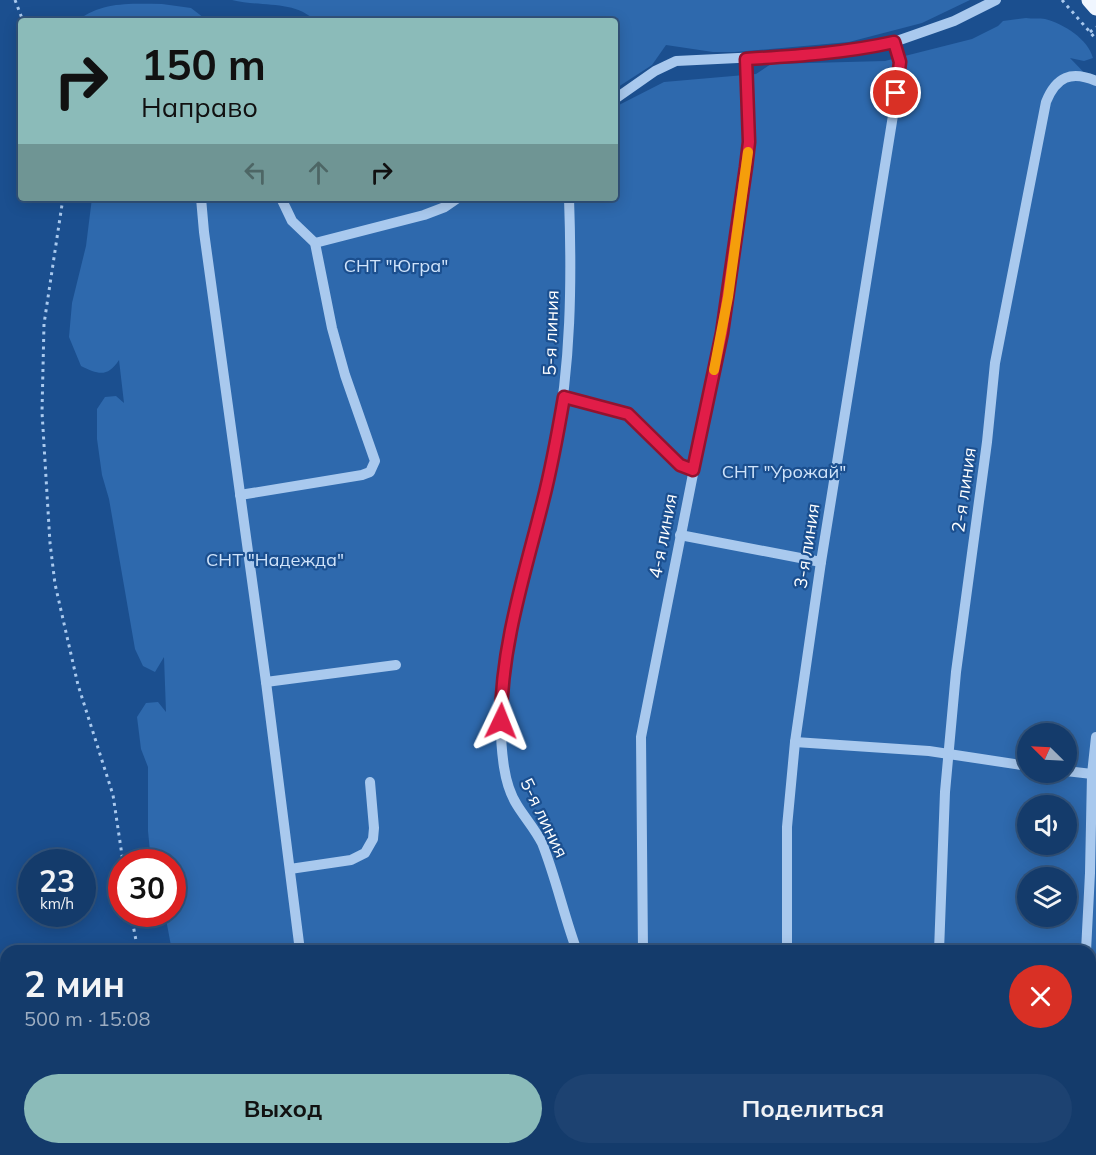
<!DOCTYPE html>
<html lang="ru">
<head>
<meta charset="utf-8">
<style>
	:root { --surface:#143b6b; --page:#1d4271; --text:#f1f3f6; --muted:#9dadc1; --line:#33557e; --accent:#8bbbb9 }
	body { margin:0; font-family:Mulish,sans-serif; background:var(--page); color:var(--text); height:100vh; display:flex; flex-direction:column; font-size:22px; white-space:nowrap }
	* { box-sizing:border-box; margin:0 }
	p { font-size:20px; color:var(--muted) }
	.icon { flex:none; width:33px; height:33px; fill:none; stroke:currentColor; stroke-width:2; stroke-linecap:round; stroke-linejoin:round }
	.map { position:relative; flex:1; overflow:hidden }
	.side { position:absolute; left:0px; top:945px; width:1096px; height:210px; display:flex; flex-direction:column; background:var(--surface); border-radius:18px 18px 0 0; box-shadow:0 3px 15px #0003,0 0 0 2px var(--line) }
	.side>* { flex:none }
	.hud { position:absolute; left:18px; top:18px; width:600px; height:183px; border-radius:6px; box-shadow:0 3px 15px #0003,0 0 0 2px var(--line); background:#8bbbb9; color:#111; overflow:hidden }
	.needle { width:39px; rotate:294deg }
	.tools { position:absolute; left:1017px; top:723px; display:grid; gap:12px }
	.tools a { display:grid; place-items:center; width:60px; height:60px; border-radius:50%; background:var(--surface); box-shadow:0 3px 15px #0003,0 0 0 2px var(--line); font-size:30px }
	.speed { position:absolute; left:18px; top:849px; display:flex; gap:12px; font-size:30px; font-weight:700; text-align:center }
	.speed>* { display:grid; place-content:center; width:78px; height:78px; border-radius:50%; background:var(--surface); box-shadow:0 3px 15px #0003,0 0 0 2px var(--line); line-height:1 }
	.speed small { font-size:15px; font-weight:400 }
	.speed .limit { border:9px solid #d22; background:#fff; color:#111 }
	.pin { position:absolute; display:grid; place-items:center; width:51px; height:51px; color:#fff; margin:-26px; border:3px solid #fff; border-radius:50%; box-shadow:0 2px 6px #0007 }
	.me { position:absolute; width:66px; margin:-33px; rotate:2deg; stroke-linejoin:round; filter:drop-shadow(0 0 4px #0008) }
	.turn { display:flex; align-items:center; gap:21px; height:126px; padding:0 24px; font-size:27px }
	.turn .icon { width:78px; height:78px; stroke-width:2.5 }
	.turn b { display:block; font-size:42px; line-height:51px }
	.lanes { display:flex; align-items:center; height:57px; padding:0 24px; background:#0003; justify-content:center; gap:30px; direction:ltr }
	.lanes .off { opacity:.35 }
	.round { display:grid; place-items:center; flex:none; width:63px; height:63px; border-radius:32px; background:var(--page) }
	.summary { display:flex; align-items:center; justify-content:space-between; height:102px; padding:0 24px }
	h1 { font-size:36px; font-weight:700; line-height:45px }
	.primary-button { display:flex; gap:12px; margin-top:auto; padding:12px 24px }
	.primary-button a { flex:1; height:69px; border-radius:36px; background:var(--accent); color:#111; font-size:24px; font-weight:700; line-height:69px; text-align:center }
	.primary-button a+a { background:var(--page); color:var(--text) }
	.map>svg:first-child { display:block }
</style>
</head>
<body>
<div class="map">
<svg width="1096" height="1155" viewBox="0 0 1096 1155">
	<rect width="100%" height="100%" fill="#1b4f8f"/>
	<g fill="#2e69ad" fill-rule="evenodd">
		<path d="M 232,0 L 970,0 L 922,23 L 849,42 L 735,52 L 713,52 L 666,45 L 652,65 L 615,89 L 615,21 L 315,21 C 296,0 260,7 232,0 Z"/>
		<path d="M 162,4 L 191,8 L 208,21 L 77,21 C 103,1 131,4 162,4 Z"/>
		<path d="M 1026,18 C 1032,19 1040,18 1045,19 C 1064,24 1088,39 1093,58 L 1084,61 L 1070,58 L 1096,85 L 1096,1155 L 419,1155 L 416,1149 L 1090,1149 L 1090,951 L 172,951 L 165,914 L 172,914 L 172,862 L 151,862 L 148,831 L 148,767 L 141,749 L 137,717 L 146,703 L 158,702 L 166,712 L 164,657 L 155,672 L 143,666 L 135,649 L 109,499 L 102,475 L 97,439 L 97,409 L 105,397 L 116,396 L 124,403 L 119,360 C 108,377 99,375 81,366 L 69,337 L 72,303 L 86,246 L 92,198 L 615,198 L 615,107 L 664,82 L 756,74 L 771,64 L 885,61 L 972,39 L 998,26 L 1003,21 ZM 1028,734 L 1066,734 L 1066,772 L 1028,772 ZM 1028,806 L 1066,806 L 1066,844 L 1028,844 ZM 1028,878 L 1066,878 L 1066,916 L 1028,916 Z"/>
		<path d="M 288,1149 L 348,1149 L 357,1155 L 285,1155 Z"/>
	</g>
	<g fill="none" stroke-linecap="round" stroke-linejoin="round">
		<g stroke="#a9c9ee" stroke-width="3" stroke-dasharray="3 4.5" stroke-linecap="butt">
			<path d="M 15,0 L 23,21"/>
			<path d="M 1062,0 L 1096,39"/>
			<path d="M 1090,32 L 1096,27"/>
			<path d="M 63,198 L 44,324 L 42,412 L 50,543 L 55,584 L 78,685 L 113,795 L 123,862"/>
			<path d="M 131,914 L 138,951"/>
			<path d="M 245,1155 L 245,1149"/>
			<path d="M 557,1155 L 558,1149"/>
		</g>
		<g stroke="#a9c9ee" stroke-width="10">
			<path d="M 615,99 L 655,71 L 676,61 L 823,54 L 865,49 L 894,42 L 954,21 L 996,0"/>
			<path d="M 201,198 L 204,232 L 266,682 L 300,951"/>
			<path d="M 569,198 C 572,281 571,365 555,446 C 535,549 488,662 504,767 C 506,780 510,794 517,805 C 525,818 535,829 542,843 C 556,878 564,916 577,951"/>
			<path d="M 315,243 L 424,215 L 445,207 L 458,198"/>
			<path d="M 564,397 L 628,414 L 680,465 L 693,470"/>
			<path d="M 240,495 L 362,475 L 370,472 L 375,461 L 345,375 L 332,328 L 315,243 L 292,221 L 281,198"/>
			<path d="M 680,535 L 821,562"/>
			<path d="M 266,682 L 396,665"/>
			<path d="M 795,742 L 929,751 L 1028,766"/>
			<path d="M 1066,771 L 1092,774"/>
			<path d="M 290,869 L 351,860 L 365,853 L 373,839 L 374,828 L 370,782"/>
			<path d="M 643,951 L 641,737 L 728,297 L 749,142 L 746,59"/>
			<path d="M 787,951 L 787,827 L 795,742 L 821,562 L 900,72 L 900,62 L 894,42"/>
			<path d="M 939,951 L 945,792 L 956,672 L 987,442 L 995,363 L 1046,102 C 1056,77 1071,70 1096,81"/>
			<path d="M 1086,951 L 1090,873 L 1092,774 L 1096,737"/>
			<path d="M 651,1149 L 653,1155"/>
			<path d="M 774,1155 L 775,1149"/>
			<path d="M 931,1155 L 931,1149"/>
			<path d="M 1078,1155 L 1078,1149"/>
		</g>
		<path stroke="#f0f6ff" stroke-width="15" d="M 1089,0 L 1096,8"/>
	</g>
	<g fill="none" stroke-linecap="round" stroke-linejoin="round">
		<defs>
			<path id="route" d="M 501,721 C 501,646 525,573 543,501 C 552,466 558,432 564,397 L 628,414 L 680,465 L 693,470 L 722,333 L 746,167 L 749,142 L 746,59 C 796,56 845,53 894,42 L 900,62 L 896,93"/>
		</defs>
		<use href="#route" stroke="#92132f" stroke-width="15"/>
		<use href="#route" stroke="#e11d48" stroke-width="10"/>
		<path stroke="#f59e0b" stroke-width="10" d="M 714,370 L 728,297 L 748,152"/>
	</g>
	<g text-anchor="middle" stroke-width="4.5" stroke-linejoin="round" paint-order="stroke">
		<g font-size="18" fill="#cfe3fa" stroke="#1b4f8f">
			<text x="396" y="272">СНТ "Югра"</text>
			<text x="784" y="478">СНТ "Урожай"</text>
			<text x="275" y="566">СНТ "Надежда"</text>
		</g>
		<g font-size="18" fill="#fff" stroke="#1b4f8f">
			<text transform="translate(551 333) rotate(-88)" y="6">5-я линия</text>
			<text transform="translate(964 490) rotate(-82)" y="6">2-я линия</text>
			<text transform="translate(663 536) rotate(-79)" y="6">4-я линия</text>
			<text transform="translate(807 546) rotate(-81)" y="6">3-я линия</text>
			<text transform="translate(544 818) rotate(64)" y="6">5-я линия</text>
		</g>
	</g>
</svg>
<div class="tools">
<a><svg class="needle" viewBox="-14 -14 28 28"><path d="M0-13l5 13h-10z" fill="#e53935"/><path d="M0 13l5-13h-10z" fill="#9dadc1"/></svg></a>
<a><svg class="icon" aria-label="sound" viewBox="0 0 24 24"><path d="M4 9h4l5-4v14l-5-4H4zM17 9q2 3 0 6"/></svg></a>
<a><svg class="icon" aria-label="layers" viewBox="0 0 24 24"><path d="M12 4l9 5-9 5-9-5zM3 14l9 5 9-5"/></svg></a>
</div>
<div class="speed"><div>23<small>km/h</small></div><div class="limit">30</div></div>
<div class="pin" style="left:896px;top:93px;background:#d93025"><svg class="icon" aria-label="arrive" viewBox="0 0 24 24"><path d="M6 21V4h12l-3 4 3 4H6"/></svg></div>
<svg class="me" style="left:501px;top:721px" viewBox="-20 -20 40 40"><path d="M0-17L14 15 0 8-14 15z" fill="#e11d48" stroke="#fff" stroke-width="4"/></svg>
<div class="hud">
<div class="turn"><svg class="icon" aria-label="right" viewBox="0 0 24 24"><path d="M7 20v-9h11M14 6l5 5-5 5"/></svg><div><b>150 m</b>Направо</div></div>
<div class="lanes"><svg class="icon off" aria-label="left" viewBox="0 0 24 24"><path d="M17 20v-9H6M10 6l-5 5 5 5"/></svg><svg class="icon off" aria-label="ahead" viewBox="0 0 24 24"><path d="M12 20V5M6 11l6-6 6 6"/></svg><svg class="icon" aria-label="right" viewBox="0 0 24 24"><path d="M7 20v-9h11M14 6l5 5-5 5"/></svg></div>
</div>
<section class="side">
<div class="summary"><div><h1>2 мин</h1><p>500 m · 15:08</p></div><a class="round" style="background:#d93025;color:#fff"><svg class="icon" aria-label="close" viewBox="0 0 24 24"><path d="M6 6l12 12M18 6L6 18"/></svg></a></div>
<div class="primary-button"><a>Выход</a><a>Поделиться</a></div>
</section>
</div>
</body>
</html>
